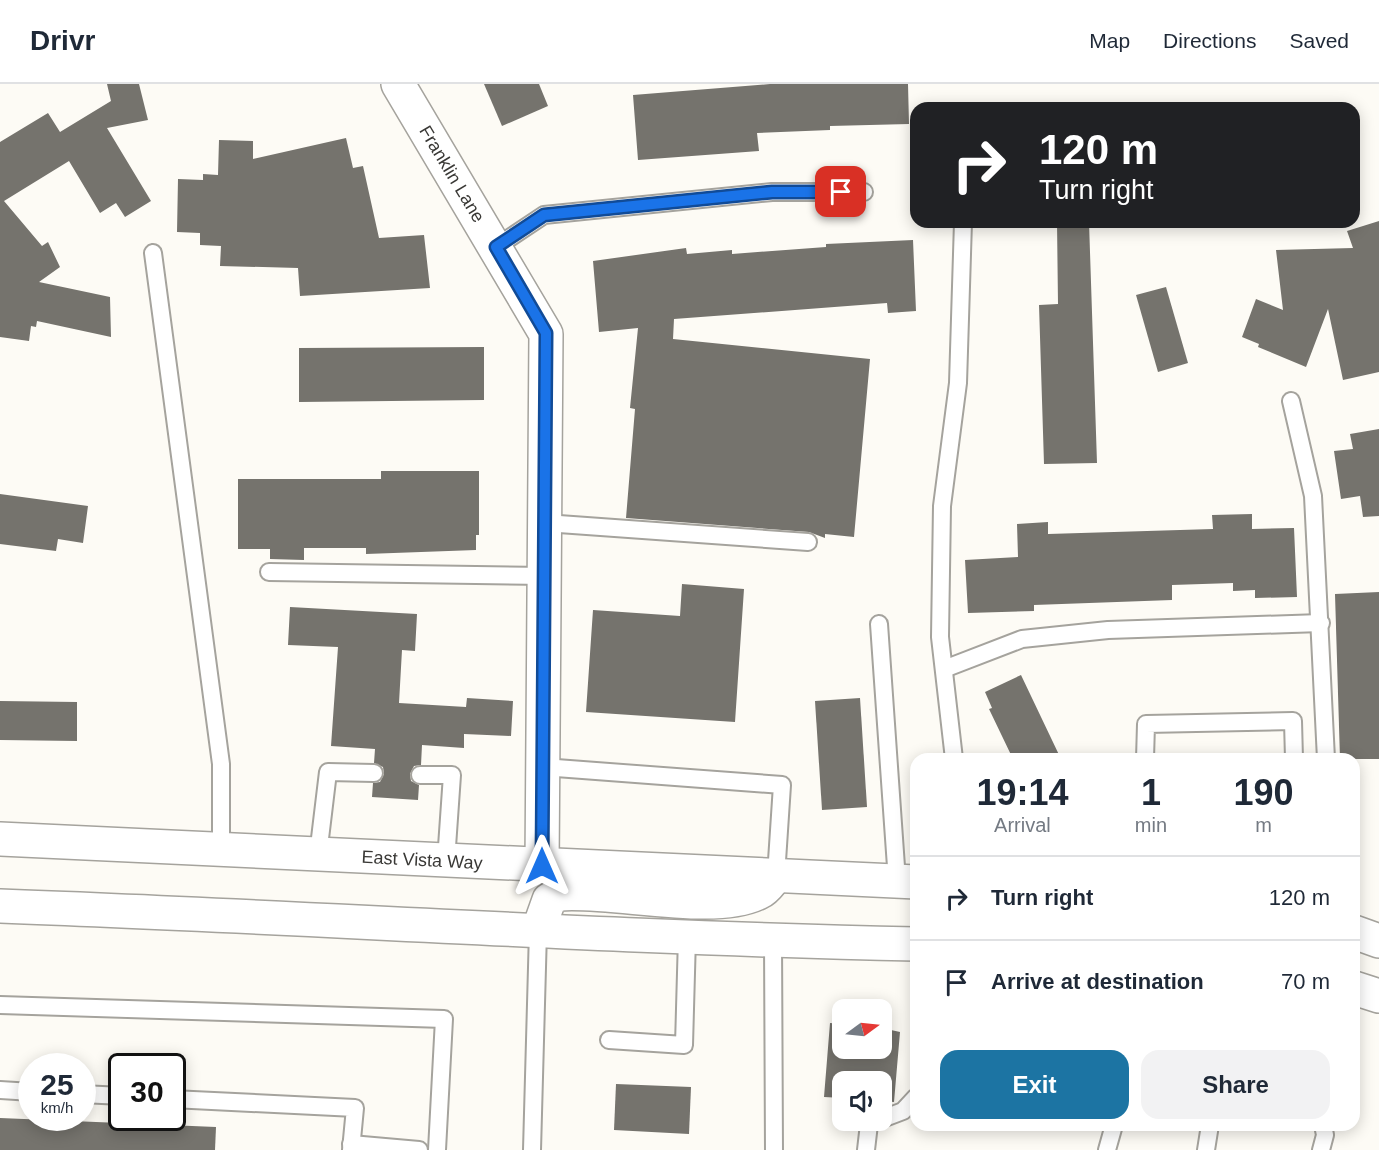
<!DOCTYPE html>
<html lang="en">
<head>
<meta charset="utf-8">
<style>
	:root { --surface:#fff; --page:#f2f2f3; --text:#1f2937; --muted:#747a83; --line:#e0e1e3; --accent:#1c74a3 }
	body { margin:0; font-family:Helvetica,sans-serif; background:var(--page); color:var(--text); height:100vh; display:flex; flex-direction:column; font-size:22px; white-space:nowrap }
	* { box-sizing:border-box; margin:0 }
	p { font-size:20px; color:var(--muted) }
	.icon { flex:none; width:33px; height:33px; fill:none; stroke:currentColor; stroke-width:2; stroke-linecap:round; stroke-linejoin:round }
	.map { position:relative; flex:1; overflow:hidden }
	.drawer { position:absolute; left:910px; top:669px; width:450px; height:378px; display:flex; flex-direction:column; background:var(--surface); border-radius:18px; box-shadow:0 3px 15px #0003 }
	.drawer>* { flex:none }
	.guide { position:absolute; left:910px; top:18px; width:450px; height:126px; border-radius:18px; box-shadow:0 3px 15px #0003; background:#202124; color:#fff; overflow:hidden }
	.needle { width:39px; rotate:75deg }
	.buttons { position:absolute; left:832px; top:915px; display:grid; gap:12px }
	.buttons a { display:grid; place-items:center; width:60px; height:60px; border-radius:12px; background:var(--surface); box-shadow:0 3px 15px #0003; font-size:30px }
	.speed { position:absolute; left:18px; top:969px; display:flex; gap:12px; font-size:30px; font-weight:700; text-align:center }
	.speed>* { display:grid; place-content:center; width:78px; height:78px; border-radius:50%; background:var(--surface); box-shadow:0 3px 15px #0003; line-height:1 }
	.speed small { font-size:15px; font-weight:400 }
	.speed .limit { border:3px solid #111; border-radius:9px; background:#fff; color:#111 }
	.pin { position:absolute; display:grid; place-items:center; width:51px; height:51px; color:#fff; margin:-26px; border-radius:12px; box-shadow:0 3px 9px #0006 }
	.me { position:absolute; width:66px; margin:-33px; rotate:0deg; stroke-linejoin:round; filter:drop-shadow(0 0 4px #0008) }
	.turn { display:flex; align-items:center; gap:21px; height:126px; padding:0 30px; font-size:27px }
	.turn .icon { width:78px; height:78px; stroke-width:2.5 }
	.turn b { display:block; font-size:42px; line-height:51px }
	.eta { display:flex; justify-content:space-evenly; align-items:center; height:102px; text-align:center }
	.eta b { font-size:36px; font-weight:600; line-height:42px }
	.action { display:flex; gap:12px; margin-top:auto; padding:12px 30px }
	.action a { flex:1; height:69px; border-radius:18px; background:var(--accent); color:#fff; font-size:24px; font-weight:600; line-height:69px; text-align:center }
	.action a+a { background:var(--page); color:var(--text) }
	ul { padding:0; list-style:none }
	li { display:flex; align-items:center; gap:18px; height:84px; padding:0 30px; border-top:2px solid var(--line) }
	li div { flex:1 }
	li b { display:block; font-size:22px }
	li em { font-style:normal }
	header { display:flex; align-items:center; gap:36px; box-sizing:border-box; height:84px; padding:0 30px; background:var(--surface); border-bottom:2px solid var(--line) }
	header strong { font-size:28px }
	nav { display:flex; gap:33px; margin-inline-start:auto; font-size:21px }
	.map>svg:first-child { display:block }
</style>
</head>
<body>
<header>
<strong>Drivr</strong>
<nav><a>Map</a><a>Directions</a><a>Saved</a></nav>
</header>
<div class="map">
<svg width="1379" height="1066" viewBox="0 0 1379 1066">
	<rect width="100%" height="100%" fill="#fdfbf5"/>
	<g fill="#75736d">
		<path d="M 107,0 L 139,0 L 148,36 L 107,44 L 151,117 L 125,133 L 116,119 L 100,129 L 69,77 L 4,117 L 42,162 L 48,158 L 60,183 L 39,198 L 110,213 L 111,253 L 37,237 L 36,243 L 31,242 L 29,257 L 0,253 L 0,58 L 48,29 L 60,48 L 111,17 Z"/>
		<path d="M 484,0 L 539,0 L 548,22 L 502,42 Z"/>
		<path d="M 770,0 L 908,0 L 909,40 L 830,42 L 830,46 L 757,49 L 759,67 L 638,76 L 633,11 Z"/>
		<path d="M 346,54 L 353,84 L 363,82 L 379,154 L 424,151 L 430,204 L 300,212 L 298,184 L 220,182 L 221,162 L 200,161 L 200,149 L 177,148 L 178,95 L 203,96 L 203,90 L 218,91 L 219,56 L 253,57 L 253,75 Z"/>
		<path d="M 1379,137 L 1379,288 L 1343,296 L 1328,225 L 1306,283 L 1258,263 L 1259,260 L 1242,253 L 1256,215 L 1283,226 L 1276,166 L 1353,164 L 1347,147 Z"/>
		<path d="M 1057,138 L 1089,138 L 1097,379 L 1044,380 L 1039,221 L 1058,220 Z"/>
		<path d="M 913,156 L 916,227 L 888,229 L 887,219 L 674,235 L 673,255 L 870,275 L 854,453 L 825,450 L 825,454 L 809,448 L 626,434 L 635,325 L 630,324 L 638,244 L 599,248 L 593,177 L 686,164 L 687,170 L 732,166 L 732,170 L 826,163 L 826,160 Z"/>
		<path d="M 1166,203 L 1188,279 L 1158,288 L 1136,211 Z"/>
		<path d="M 484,263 L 484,316 L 299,318 L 299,264 Z"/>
		<path d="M 1379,345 L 1379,432 L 1363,433 L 1360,412 L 1341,415 L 1334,367 L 1353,365 L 1350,350 Z"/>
		<path d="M 381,387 L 479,387 L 479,451 L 476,451 L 476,466 L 366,470 L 366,464 L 304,464 L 304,476 L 270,475 L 270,465 L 238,465 L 238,395 L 381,395 Z"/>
		<path d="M 0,410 L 88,422 L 83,459 L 58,455 L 56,467 L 0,460 Z"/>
		<path d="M 1252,430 L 1252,445 L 1294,444 L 1297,513 L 1255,514 L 1255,506 L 1233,507 L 1233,499 L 1172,501 L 1172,516 L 1034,521 L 1034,527 L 968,529 L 965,476 L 1018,473 L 1017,440 L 1048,438 L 1048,450 L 1213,445 L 1212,431 Z"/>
		<path d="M 682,500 L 744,505 L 735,638 L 586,628 L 593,526 L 680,532 Z"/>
		<path d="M 1379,508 L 1379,675 L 1340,675 L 1335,510 Z"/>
		<path d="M 290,523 L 417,530 L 415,567 L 402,566 L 399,619 L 466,623 L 467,614 L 513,617 L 511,652 L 464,650 L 464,664 L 422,661 L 421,681 L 414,682 L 410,690 L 411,697 L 419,701 L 418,716 L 372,713 L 373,699 L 380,698 L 384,690 L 383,683 L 374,679 L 375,665 L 331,662 L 338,563 L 288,561 Z"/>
		<path d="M 1021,591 L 1061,675 L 1013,675 L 989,625 L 992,624 L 985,608 Z"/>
		<path d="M 860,614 L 867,723 L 822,726 L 815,617 Z"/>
		<path d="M 0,617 L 77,618 L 77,657 L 0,656 Z"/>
		<path d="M 830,939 L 843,940 L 843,964 L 882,964 L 882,944 L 900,948 L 894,1018 L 882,1017 L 882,998 L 843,998 L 843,1014 L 824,1013 Z"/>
		<path d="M 616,1000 L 691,1003 L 689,1050 L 614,1046 Z"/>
		<path d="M 0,1034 L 216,1043 L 215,1066 L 0,1066 Z"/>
	</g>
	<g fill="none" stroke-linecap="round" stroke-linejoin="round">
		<defs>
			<g id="service">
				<path d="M 496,163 L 544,131 L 772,108 L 864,108"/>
				<path d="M 153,169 L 221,680 L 221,767"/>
				<path d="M 1291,317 L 1313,412 L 1326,675"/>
				<path d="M 545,439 L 808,458"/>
				<path d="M 269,488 L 545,492"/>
				<path d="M 879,540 L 897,797"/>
				<path d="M 944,585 L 1022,555 L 1108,546 L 1321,539"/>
				<path d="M 954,675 L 940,553 L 942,422 L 958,299 L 963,138"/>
				<path d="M 1145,675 L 1146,640 L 1293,637 L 1294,675"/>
				<path d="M 543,683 L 782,701 L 776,792"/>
				<path d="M 420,691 L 452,691 L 446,777"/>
				<path d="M 318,771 L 328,688 L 374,689"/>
				<path d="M 773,856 L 774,1066"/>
				<path d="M 0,921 L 444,935 L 437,1066"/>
				<path d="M 609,956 L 684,961 L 687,853"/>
				<path d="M 0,1006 L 32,1008"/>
				<path d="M 82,1010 L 122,1012"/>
				<path d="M 172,1015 L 355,1024 L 351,1066"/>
				<path d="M 882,1035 L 903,1027 L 916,1013"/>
				<path d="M 351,1060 L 419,1066"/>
				<path d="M 532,1066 L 538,847"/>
				<path d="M 866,1066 L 869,1040 L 878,1036"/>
				<path d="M 1107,1066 L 1114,1041"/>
				<path d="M 1206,1066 L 1210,1041"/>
				<path d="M 1321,1066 L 1325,1051 L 1323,1041"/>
			</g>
			<path id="minor" d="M 398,0 L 546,250 L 542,782"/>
			<g id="primary">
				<path d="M 0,755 L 916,798"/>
				<path d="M 0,822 C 306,833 611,854 916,860"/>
				<path d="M 538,847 L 549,816 L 559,810 C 612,805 716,832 760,808 C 767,805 771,797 776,792"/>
				<path d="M 1354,848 L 1379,857"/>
				<path d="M 1354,904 L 1379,912"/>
			</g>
		</defs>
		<use href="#service" stroke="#a5a39d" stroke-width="20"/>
		<use href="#minor" stroke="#a5a39d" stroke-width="36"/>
		<use href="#primary" stroke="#a5a39d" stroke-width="36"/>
		<use href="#service" stroke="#fff" stroke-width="16"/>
		<use href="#minor" stroke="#fff" stroke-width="33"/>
		<use href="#primary" stroke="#fff" stroke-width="33"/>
	</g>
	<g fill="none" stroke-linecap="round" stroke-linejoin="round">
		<defs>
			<path id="route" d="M 542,782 L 546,249 L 496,163 L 544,131 L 772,108 L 841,108"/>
		</defs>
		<use href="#route" stroke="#114b97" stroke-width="15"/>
		<use href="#route" stroke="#1a73e8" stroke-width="10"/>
	</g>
	<g text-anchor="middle" stroke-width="6" stroke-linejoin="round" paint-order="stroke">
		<g font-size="18" fill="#3a3936" stroke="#fff">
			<text transform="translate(452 90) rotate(59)" y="6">Franklin Lane</text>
			<text transform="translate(422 776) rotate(3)" y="6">East Vista Way</text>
		</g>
	</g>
</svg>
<div class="buttons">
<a><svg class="needle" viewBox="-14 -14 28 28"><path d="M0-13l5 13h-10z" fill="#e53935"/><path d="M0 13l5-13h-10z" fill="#747a83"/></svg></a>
<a><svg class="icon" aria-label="sound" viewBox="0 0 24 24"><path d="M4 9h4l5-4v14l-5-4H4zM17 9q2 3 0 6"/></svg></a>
</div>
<div class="speed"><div>25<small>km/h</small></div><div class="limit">30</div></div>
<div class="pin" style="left:841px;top:108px;background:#d93025"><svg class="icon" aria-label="arrive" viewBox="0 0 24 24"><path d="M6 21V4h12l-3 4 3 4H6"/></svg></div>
<svg class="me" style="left:542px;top:782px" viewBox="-20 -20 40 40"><path d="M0-17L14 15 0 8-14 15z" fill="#1a73e8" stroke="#fff" stroke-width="4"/></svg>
<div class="guide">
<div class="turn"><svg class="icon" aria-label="right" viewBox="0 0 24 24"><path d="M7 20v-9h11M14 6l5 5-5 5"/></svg><div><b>120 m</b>Turn right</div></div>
</div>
<section class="drawer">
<div class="eta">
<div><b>19:14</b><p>Arrival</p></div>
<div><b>1</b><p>min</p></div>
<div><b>190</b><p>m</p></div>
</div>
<ul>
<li><svg class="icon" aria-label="right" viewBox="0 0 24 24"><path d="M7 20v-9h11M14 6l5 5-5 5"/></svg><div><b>Turn right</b></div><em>120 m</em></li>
<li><svg class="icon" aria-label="arrive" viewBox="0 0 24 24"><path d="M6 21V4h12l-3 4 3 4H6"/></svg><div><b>Arrive at destination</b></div><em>70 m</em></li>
</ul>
<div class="action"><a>Exit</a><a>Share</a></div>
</section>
</div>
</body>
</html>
